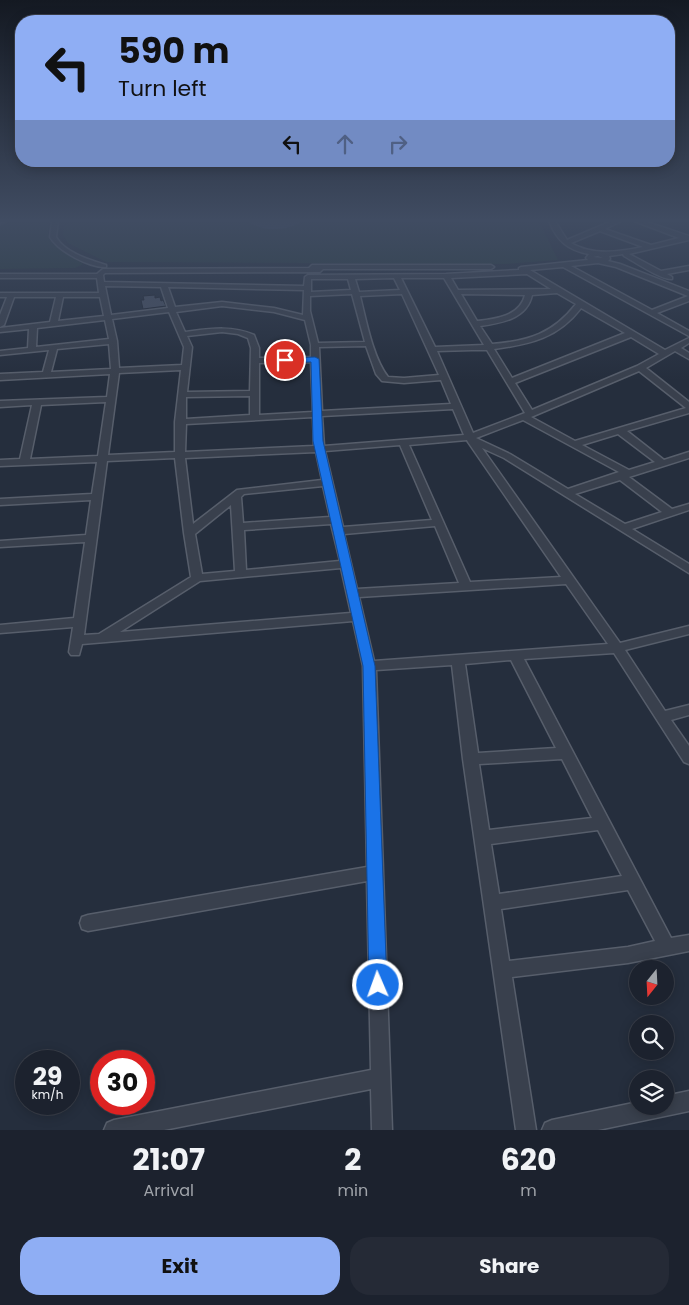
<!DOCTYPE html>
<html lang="en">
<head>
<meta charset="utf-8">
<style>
	:root { --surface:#1c222e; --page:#252a36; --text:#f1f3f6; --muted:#a0a4aa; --line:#3a3f4a; --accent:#8faef4 }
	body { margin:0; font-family:Poppins,sans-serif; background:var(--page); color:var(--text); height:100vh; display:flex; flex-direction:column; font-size:19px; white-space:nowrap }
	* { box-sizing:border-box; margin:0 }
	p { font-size:16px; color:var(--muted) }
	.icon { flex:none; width:28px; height:28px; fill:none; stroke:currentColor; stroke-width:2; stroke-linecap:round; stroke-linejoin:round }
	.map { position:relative; height:1130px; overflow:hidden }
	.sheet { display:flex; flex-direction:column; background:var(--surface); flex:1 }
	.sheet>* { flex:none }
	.hud { position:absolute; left:15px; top:15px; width:660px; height:152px; border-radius:20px; box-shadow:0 2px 12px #0003,0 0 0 1px var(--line); background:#8faef4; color:#111; overflow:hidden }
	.needle { width:32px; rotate:198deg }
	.controls { position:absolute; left:629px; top:960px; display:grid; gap:10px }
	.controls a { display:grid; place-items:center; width:45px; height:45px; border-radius:50%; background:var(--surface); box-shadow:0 2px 12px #0003,0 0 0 1px var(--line); font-size:25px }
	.speed { position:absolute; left:15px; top:1050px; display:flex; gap:10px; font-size:25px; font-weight:700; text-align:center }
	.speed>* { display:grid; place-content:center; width:65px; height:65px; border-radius:50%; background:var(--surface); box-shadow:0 2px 12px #0003,0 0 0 1px var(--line); line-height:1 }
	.speed small { font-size:12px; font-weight:400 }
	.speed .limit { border:8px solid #d22; background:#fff; color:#111 }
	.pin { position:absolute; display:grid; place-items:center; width:42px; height:42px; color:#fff; margin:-21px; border:2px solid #fff; border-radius:50%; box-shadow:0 1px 5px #0007 }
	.me { position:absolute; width:55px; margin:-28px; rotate:358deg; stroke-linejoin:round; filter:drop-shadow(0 0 4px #0008) }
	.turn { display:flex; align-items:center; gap:18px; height:105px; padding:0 20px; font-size:22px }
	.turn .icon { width:65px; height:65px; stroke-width:2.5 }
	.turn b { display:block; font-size:35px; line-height:42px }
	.lanes { display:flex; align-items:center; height:48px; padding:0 20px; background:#0003; justify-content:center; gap:25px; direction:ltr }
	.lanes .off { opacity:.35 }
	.eta { display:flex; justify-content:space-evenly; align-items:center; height:85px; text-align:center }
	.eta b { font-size:30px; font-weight:700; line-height:35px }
	.action { display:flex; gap:10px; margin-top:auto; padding:10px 20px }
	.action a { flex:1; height:58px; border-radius:20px; background:var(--accent); color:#111; font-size:20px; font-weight:700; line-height:58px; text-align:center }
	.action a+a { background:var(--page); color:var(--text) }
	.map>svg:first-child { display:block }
</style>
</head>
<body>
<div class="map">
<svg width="689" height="1130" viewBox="0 0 689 1130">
	<rect width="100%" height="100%" fill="#252e3d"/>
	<g fill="#273a3e">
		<path d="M 15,221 L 49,221 L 48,237 L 53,244 L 83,264 L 75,268 L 0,269 L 0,226 Z"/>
		<path d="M 70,221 L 539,221 L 558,260 L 506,264 L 106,262 L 68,243 L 63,235 L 64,227 Z"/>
	</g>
	<path fill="#3a4864" d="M 248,221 L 302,221 C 289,231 261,233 248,221 Z"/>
	<path fill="#464f61" stroke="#202734" d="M 155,295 L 155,298 L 160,297 L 161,301 L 163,300 L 166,306 L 143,309 L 141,300 L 144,300 L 143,296 Z"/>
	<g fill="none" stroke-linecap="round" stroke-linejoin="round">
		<defs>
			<g id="minor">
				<path d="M 52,221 L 58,221 L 56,237 C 65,253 90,260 106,265 L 106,267 C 90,268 58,251 50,237 Z"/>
				<path d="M 549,221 L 555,221 L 567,240 L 612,221 L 621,221 L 605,229 L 651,245 L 679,238 L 634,221 L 644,221 L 689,236 L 689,240 L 629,254 L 661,271 L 689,266 L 689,270 L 667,274 L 672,277 L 672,279 C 661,280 635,262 624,256 L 623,254 L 609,256 L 610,259 L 608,261 L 620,264 L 689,291 L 689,301 L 657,313 L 689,331 L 689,336 L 563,267 L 530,270 L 665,350 L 689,338 L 689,343 L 681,348 L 689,353 L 689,359 L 675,351 L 646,368 L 689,402 L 689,413 L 627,431 L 664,460 L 689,452 L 689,458 L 629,477 L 672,509 L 689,504 L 689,510 L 632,529 L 689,564 L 689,573 L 504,458 L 482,448 L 620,643 L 689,626 L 689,634 L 625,650 L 665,711 L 689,705 L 689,715 L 671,720 L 689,746 L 689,764 L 684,762 L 614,653 L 524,659 L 671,938 L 689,935 L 689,951 L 628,963 L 512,977 L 536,1130 L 516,1130 L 463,759 L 452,665 L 376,670 L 392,1130 L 372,1130 L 371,1089 L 164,1130 L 104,1130 L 107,1123 L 114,1120 L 371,1070 L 367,881 L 88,931 L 82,929 L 80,923 L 82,917 L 88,915 L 367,867 L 363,666 L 353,621 L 82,644 L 79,655 L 71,655 L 69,652 L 73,627 L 0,633 L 0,625 L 74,618 L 85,542 L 0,547 L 0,541 L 86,535 L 91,500 L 0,505 L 0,499 L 92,494 L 97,462 L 0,466 L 0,460 L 20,459 L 32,405 L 0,407 L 0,401 L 107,397 L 110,374 L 0,380 L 0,374 L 43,372 L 49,350 L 0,355 L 0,351 L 28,348 L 29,329 L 0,332 L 0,328 L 50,322 L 56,297 L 14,297 L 4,325 L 0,327 L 0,315 L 7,297 L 0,297 L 0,293 L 99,293 L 97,278 L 0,278 L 0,274 L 97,274 L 103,269 L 309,268 L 312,265 L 491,265 L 494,267 L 491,269 L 323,269 L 320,272 L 105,273 L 103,275 L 104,282 L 304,286 L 305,277 L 308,275 L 446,274 L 519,270 L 519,268 L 521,267 L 588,260 L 586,258 L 589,254 C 568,250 557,241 549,221 ZM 600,231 L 643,247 C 619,252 593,256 571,243 ZM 598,256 L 603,258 L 593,257 ZM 598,263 L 616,267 L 688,296 L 652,310 L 571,266 ZM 527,274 L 551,289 L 458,290 L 451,278 ZM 394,278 L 400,290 L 359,292 L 355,279 ZM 401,278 L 444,278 L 484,345 L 435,347 ZM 311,279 L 348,279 L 351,290 L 311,292 ZM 105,286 L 161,287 L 168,308 L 111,315 ZM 168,287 L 304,290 L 303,315 L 274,308 L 222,302 L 175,307 ZM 557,293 L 576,304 C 553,334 528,341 492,344 L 480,326 C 501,323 527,319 532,295 ZM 352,294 L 365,342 L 318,343 L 310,311 L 310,296 ZM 402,294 L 439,375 L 404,378 L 388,377 C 373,358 366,320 360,296 ZM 461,294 L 525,295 C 520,316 496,319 477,321 ZM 63,297 L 100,297 L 104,316 L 58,321 ZM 222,306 L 274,312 L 305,320 L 311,345 L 311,357 L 259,358 L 259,348 L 254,335 C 231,325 209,329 185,332 L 176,312 ZM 581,308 L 625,333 L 512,378 L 494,349 C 531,344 558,338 581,308 ZM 169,312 L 184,347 L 182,365 L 119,368 L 117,341 L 112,319 ZM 105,320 L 109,339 L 36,347 L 37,328 ZM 222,332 L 238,334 L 248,338 L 251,348 L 250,391 L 187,392 L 192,347 L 187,336 ZM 631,337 L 659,354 L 637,366 L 532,410 L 515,383 ZM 109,344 L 111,369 L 51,372 L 57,349 ZM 366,346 L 376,374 L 382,381 L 404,383 L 441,380 L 451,404 L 322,411 L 319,347 ZM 472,350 L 487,350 L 525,413 L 473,433 L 437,351 ZM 311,362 L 313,412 L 259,415 L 259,363 ZM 181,370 L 175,422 L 175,452 L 108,455 L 119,373 ZM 639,371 L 686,408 L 575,441 L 531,417 ZM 250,396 L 250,415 L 186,419 L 186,397 ZM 106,402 L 98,456 L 30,459 L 41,405 ZM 453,409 L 464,435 L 324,446 L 322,416 ZM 313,417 L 314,446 L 185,452 L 186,424 ZM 523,420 L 619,472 L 568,489 L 510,454 L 476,438 ZM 618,434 L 655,462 L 629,470 L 582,445 ZM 467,440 L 468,442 L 561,577 L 470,582 L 409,445 ZM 400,445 L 432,520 L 343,527 L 325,451 ZM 316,452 L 322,480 L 237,490 L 193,524 L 185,458 ZM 175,458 L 184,533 L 191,577 L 99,634 L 84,635 L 107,461 ZM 620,480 L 662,512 L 625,524 L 575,494 ZM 323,486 L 330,517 L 243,523 L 241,497 L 244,494 ZM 231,505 L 235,571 L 202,574 L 195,534 ZM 331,524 L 340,561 L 246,570 L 244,530 ZM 435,526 L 459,583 L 357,589 L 344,534 ZM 341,568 L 351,613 L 120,632 L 200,581 ZM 566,584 L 608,644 L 374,661 L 359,597 ZM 511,660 L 556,748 L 478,753 L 465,664 ZM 562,759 L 592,818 L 489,830 L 479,764 ZM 598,830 L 622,876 L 499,894 L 491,844 ZM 628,890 L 655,941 L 628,947 L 509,961 L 501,909 Z"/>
				<path d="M 689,1091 L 689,1111 L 598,1130 L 542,1130 L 545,1123 L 552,1120 L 638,1102 L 638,1106 L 665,1106 L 665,1096 Z"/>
			</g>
			<path id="major" d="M 0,221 L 8,221 L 0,225 Z"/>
		</defs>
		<use href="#minor" stroke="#575e6b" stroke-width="3"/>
		<use href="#major" stroke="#424956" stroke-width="2"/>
		<use href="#minor" fill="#39404d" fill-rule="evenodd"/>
		<use href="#major" fill="#575f6d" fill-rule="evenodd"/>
	</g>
	<linearGradient id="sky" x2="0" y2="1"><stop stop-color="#141922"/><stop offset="0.58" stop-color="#404c62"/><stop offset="1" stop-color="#404c62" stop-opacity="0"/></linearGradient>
	<rect width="689" height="380" fill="url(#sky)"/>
	<path fill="#1a73e8" stroke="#114b97" d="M 315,357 L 319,359 L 323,441 L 375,666 L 387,985 L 384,991 L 378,994 L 372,991 L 369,985 L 363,666 L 313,441 L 311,362 L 285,363 L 281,360 L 285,358 Z"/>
</svg>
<div class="controls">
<a><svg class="needle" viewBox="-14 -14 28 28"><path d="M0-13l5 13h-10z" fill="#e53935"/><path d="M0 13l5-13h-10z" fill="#a0a4aa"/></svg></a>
<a><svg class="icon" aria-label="search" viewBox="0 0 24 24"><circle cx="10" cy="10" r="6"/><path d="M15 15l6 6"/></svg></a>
<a><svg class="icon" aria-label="layers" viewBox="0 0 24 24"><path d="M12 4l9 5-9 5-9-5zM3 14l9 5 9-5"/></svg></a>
</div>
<div class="speed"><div>29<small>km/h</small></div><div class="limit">30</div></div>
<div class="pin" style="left:285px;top:360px;background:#d93025"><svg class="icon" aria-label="arrive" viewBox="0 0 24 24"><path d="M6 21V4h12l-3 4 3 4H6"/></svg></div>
<svg class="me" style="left:378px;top:985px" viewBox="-20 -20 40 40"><circle r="17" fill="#1a73e8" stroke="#fff" stroke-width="3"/><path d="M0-11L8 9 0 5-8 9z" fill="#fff"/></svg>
<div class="hud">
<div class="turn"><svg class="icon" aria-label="left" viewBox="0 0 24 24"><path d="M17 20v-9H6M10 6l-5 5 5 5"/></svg><div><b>590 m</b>Turn left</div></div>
<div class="lanes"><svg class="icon" aria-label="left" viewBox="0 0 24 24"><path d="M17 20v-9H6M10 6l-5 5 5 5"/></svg><svg class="icon off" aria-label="ahead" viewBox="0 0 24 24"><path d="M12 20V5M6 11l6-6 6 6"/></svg><svg class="icon off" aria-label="right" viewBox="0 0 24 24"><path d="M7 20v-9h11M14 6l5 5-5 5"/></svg></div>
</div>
</div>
<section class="sheet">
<div class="eta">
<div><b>21:07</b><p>Arrival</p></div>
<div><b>2</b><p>min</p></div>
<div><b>620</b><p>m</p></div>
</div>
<div class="action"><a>Exit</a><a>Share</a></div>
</section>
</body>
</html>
